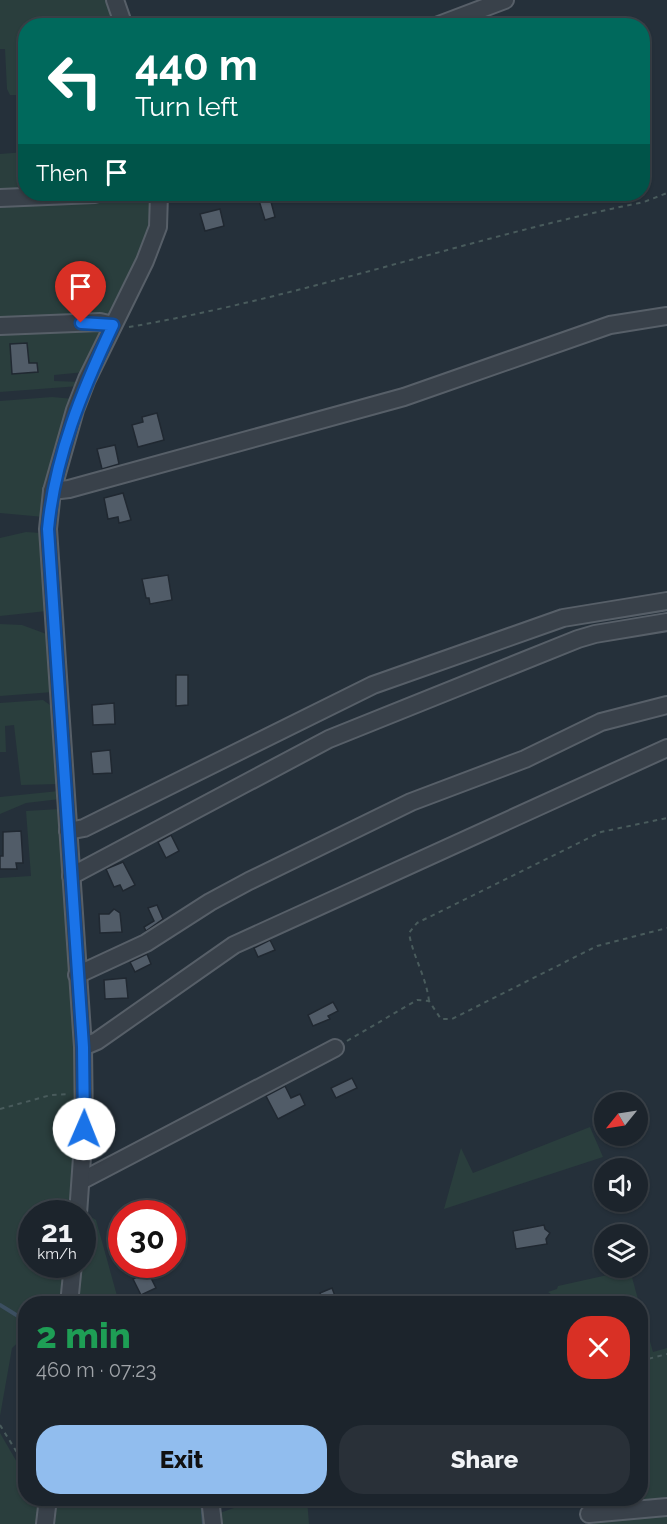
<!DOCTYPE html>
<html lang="en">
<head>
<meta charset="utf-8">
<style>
	:root { --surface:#1c242c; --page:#293038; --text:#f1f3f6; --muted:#a0a4a9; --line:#3a4148; --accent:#91bdee }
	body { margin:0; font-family:Raleway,sans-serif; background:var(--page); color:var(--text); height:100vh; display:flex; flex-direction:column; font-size:22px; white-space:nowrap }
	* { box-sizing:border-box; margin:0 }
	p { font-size:20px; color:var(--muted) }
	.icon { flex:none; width:33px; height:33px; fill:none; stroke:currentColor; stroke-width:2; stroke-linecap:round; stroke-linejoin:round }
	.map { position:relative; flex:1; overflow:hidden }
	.panel { position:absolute; left:18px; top:1296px; width:630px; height:210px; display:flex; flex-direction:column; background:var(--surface); border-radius:24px; box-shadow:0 2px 4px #0004,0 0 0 2px var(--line) }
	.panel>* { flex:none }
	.banner { position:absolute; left:18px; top:18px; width:632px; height:183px; border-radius:24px; box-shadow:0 2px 4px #0004,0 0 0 2px var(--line); background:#00695c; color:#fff; overflow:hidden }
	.needle { width:39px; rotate:240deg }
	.tools { position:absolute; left:594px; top:1092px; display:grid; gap:12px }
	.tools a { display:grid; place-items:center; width:54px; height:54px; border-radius:50%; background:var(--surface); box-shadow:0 2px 4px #0004,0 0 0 2px var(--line); font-size:30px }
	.speed { position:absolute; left:18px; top:1200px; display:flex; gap:12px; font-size:30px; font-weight:700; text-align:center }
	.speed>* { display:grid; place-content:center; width:78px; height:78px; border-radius:50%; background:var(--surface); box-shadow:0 2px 4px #0004,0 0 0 2px var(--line); line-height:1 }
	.speed small { font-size:15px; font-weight:400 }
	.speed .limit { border:9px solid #d22; background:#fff; color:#111 }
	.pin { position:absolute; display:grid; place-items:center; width:51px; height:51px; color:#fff; margin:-62px -26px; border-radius:50% 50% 50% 0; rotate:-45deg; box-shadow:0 0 6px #0007 }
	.pin .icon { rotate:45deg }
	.me { position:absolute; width:66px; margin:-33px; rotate:1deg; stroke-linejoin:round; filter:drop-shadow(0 0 4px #0008) }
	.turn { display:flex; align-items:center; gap:21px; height:126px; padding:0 18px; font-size:27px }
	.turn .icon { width:78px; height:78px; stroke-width:2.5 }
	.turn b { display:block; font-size:42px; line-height:51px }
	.then { display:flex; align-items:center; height:57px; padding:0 18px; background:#0003; gap:12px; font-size:22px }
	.round { display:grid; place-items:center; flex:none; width:63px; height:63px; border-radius:24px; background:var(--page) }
	.summary { display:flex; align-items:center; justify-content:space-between; height:102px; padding:0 18px }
	h1 { font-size:36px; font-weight:800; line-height:45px; color:#1e9e55 }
	.cta { display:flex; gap:12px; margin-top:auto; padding:12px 18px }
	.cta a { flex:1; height:69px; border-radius:24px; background:var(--accent); color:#111; font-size:24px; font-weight:800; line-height:69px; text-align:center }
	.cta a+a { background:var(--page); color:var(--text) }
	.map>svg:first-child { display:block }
</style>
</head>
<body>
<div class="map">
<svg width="667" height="1524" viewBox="0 0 667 1524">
	<rect width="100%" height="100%" fill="#25303a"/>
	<g fill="#2a3e3d">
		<path d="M 0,0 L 110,0 L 120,25 L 26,26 L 25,95 L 10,95 L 7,89 L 5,49 L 0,49 Z"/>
		<path d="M 25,152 L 25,193 L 0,194 L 0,154 Z"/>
		<path d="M 131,196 L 154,202 L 148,236 L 112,317 L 0,323 L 0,204 Z"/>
		<path d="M 100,328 L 104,332 L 85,372 L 54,375 L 54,381 L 81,382 L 79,386 L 0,392 L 0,330 Z"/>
		<path d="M 52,397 L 74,399 L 44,517 L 0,513 L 0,401 Z"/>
		<path d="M 26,532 L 41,533 L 47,611 L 0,616 L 0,538 Z"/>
		<path d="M 0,624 L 22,625 L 49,635 L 53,692 L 0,696 Z"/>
		<path d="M 43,700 L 54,708 L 59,784 L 21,785 L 14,725 L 5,726 L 6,752 L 0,752 L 0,703 Z"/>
		<path d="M 59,791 L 60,799 L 26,803 L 0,814 L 0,797 Z"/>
		<path d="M 60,809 L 80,1085 L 73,1213 L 32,1214 L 32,1264 L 68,1265 L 63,1303 L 26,1304 L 25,1336 L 12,1348 L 0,1416 L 0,878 L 31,876 L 26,811 Z"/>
		<path d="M 590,1127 L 603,1157 L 444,1209 L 461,1148 L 473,1173 Z"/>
		<path d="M 86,1214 L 96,1220 L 119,1303 L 74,1304 L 78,1265 L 82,1264 L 83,1216 Z"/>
		<path d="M 630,1270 L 639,1303 L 564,1303 L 548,1292 L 557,1289 L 558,1286 Z"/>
		<path d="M 641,1310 L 653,1352 L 667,1348 L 667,1502 L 597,1509 L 594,1499 L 640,1498 Z"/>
		<path d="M 0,1433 L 25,1476 L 26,1498 L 37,1499 L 37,1505 L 42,1507 L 40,1524 L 0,1524 Z"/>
		<path d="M 54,1498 L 207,1499 L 210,1524 L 52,1524 Z"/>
		<path d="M 259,1499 L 307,1499 L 309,1524 L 216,1524 L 217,1514 Z"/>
		<path d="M 667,1511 L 667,1524 L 594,1524 L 593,1519 Z"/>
	</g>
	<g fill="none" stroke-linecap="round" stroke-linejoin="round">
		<g stroke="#3c4f61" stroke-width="4">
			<path d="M 0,1305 L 26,1321"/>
			<path d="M 202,1498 L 204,1524"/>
		</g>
	</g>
	<g fill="#515c68" stroke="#202831" stroke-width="1.5">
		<path d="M 257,194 L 269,194 L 275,217 L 265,220 Z"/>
		<path d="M 220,209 L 224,226 L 205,231 L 200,214 Z"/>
		<path d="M 27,343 L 29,363 L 37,363 L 38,372 L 12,374 L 10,344 Z"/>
		<path d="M 157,413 L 164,440 L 138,447 L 132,425 L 143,422 L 142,417 Z"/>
		<path d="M 115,445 L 119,464 L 102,469 L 97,449 Z"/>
		<path d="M 123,493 L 131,520 L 119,523 L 118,517 L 108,519 L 104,498 Z"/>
		<path d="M 168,575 L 172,600 L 150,604 L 149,598 L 146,598 L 142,579 Z"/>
		<path d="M 176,675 L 188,675 L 188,705 L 176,706 Z"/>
		<path d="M 114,703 L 115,724 L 93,725 L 92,705 Z"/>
		<path d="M 110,750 L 112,773 L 93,774 L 91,752 Z"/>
		<path d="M 21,831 L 23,863 L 16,863 L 17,869 L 0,869 L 0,856 L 3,856 L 3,832 Z"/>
		<path d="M 171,835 L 179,851 L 166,858 L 158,842 Z"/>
		<path d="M 123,862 L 135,885 L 123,891 L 120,885 L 114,887 L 106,869 Z"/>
		<path d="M 157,905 L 163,919 L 146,931 L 144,927 L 154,921 L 148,908 Z"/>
		<path d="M 114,909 L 120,913 L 122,932 L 100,933 L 99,914 L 109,914 Z"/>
		<path d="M 270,940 L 275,950 L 258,957 L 254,948 Z"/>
		<path d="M 147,954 L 151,964 L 135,972 L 130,962 Z"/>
		<path d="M 126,978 L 128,998 L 105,999 L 104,980 Z"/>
		<path d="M 333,1002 L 338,1011 L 328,1016 L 330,1019 L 313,1026 L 308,1015 Z"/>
		<path d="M 352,1078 L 357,1088 L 336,1098 L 331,1088 Z"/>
		<path d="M 285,1086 L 291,1098 L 300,1094 L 305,1105 L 278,1119 L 266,1096 Z"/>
		<path d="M 544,1225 L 545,1229 L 550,1233 L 546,1239 L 547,1244 L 516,1249 L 513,1231 Z"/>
		<path d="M 148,1272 L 156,1288 L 141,1295 L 133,1279 Z"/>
		<path d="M 332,1288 L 338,1304 L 323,1304 L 320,1293 Z"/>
	</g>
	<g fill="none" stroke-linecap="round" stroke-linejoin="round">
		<defs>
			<g id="minor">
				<path d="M 115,0 L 124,26"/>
				<path d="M 436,26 L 505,0"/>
				<path d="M 0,198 L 95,194"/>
				<path d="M 0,326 L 100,322 L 113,325"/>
				<path d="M 52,491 L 69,489 L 404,397 L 610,325 L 667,316"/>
				<path d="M 68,831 L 84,828 L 373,685 L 563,618 L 667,601"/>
				<path d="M 71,876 L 329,739 L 578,639 L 595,634 L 667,622"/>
				<path d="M 77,975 L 146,943 L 210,902 L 249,881 L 411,802 L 525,759 L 601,722 L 667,705"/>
				<path d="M 83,1047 L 97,1041 L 234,945 L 667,748"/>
				<path d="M 81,1181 L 335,1048"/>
				<path d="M 78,1214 L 84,1129 L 83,1047 L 48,529 L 52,491 L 75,410 L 87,379 L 145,261 L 158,227 L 159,194"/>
				<path d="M 69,1304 L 73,1264"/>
				<path d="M 533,1304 L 550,1304"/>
				<path d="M 210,1498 L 213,1524"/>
				<path d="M 589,1514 L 667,1507"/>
				<path d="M 45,1524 L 48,1498"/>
			</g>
		</defs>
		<use href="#minor" stroke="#575f68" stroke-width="20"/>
		<g stroke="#495b5c" stroke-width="2" stroke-dasharray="4.5 4.5" stroke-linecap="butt">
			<path d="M 129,327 C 303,297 471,237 644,202 L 667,193"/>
			<path d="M 429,1001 C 426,976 413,957 409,933 L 417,923 L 601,832 L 667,818"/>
			<path d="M 347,1041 L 417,1000 L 429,1001 L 441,1019 L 452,1019 L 597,946 L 667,928"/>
			<path d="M 0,1109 L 51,1095 L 70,1094"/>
			<path d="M 640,1361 L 667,1354"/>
			<path d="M 0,1425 L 26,1467"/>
		</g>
		<use href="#minor" stroke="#39414a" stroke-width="16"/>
	</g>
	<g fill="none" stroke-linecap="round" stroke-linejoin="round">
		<defs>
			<path id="route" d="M 81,323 L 113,325 C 82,391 55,456 48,529 L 83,1047 L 84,1129"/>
		</defs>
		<use href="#route" stroke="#114b97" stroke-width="15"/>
		<use href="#route" stroke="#1a73e8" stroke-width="10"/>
	</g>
</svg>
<div class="tools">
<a><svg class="needle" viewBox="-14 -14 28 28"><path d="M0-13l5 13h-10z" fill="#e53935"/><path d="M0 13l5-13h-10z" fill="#a0a4a9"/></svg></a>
<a><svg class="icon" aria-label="sound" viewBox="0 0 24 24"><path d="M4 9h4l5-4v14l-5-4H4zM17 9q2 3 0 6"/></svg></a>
<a><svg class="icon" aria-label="layers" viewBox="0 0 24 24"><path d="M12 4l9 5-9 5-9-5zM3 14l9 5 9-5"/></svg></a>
</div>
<div class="speed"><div>21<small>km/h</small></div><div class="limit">30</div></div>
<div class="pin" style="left:81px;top:323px;background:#d93025"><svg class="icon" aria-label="arrive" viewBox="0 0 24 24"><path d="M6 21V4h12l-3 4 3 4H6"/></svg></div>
<svg class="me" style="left:84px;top:1129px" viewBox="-20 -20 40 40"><circle r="19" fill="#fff"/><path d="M0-13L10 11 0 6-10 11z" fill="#1a73e8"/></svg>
<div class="banner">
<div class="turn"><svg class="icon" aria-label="left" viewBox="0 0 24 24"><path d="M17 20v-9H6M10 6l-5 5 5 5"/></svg><div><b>440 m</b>Turn left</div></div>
<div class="then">Then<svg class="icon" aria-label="arrive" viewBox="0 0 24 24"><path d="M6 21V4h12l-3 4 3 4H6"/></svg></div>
</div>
<section class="panel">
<div class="summary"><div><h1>2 min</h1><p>460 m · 07:23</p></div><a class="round" style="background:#d93025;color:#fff"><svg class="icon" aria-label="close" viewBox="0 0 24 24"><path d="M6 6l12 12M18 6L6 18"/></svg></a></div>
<div class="cta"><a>Exit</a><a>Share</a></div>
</section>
</div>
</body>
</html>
